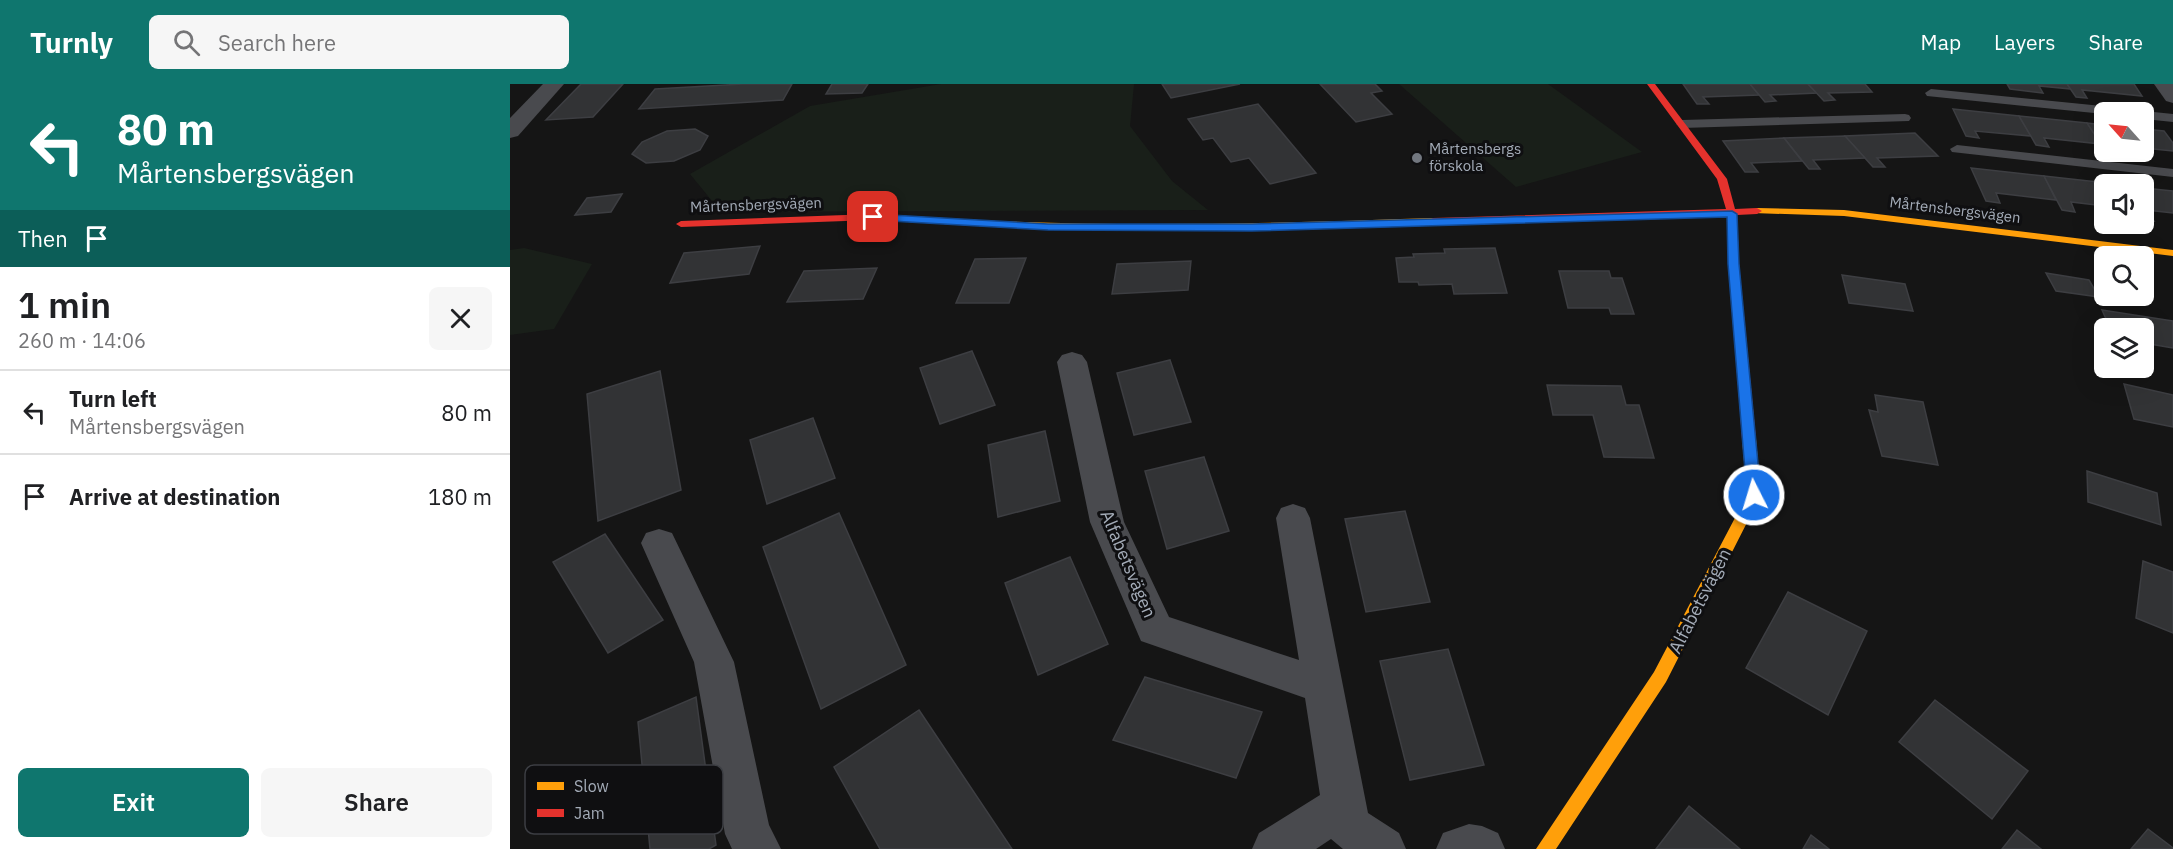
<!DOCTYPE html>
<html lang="en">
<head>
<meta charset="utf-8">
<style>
	:root { --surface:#fff; --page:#f6f6f6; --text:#202124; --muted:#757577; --line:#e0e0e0; --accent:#0f766e }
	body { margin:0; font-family:"IBM Plex Sans",sans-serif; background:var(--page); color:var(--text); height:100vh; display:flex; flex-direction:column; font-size:22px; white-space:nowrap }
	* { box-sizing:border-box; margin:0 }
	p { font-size:20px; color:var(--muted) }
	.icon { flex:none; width:33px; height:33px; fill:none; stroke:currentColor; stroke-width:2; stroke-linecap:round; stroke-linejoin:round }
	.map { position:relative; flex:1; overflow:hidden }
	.panel { display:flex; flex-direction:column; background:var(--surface); width:510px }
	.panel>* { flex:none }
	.banner { background:#0f766e; color:#fff; overflow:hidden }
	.needle { width:39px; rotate:297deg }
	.controls { position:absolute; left:1584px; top:18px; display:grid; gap:12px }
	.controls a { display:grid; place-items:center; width:60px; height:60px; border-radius:9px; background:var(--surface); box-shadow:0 6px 24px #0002; font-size:30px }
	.pin { position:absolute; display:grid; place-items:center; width:51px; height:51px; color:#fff; margin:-26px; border-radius:12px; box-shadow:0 3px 9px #0006 }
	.me { position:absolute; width:66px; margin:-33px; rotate:355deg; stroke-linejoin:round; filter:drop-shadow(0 0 4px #0008) }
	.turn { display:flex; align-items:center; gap:21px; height:126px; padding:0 18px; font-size:27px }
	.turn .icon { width:78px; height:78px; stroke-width:2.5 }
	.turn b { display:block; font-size:42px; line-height:51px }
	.then { display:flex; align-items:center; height:57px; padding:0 18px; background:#0003; gap:12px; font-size:22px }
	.round { display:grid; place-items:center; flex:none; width:63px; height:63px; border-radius:9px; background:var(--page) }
	.headline { display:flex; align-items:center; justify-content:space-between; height:102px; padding:0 18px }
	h1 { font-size:36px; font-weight:600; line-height:45px }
	.primary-button { display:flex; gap:12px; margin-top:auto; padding:12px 18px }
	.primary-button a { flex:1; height:69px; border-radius:9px; background:var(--accent); color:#fff; font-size:24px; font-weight:600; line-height:69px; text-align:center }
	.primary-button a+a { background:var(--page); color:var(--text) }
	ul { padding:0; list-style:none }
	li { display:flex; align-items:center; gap:18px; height:84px; padding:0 18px; border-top:2px solid var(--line) }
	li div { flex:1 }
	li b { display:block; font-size:22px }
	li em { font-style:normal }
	header { display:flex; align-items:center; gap:36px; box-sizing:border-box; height:84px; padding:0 30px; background:var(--accent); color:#fff }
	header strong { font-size:28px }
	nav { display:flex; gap:33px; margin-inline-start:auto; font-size:21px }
	.search { width:420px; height:54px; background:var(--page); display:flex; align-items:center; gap:15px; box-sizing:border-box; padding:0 21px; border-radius:9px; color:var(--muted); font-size:22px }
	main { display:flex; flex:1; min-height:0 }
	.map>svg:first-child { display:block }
</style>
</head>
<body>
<header>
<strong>Turnly</strong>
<div class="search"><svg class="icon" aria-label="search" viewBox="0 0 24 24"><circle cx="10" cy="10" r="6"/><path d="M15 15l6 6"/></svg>Search here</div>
<nav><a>Map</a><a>Layers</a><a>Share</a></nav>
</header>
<main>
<section class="panel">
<div class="banner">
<div class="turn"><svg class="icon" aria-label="left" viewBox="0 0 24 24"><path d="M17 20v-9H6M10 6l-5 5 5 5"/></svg><div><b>80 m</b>Mårtensbergsvägen</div></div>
<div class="then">Then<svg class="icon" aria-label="arrive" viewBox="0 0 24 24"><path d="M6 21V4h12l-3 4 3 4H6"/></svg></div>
</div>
<div class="headline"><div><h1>1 min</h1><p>260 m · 14:06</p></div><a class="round"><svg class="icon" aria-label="close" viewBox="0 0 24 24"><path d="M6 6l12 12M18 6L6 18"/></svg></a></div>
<ul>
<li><svg class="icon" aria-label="left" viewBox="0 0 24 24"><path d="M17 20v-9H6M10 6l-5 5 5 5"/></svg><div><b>Turn left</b><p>Mårtensbergsvägen</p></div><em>80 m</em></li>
<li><svg class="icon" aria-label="arrive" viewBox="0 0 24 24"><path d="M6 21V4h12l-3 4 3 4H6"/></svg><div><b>Arrive at destination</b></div><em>180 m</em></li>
</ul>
<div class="primary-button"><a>Exit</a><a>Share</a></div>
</section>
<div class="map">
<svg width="1663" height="765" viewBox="0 0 1663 765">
	<rect width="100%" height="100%" fill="#151515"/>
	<g fill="#191f19">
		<path d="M 431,0 L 624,0 L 620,42 L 662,97 L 698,126 L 211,128 L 180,90 L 300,22 Z"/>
		<path d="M 889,0 L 1038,0 L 1132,68 L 1006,103 Z"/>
		<path d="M 14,164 L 82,180 L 44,245 L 0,251 L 0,166 Z"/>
	</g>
	<g fill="#323335" stroke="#3d3e42" stroke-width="1.5">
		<path d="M 71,0 L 113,0 L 83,33 L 36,36 Z"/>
		<path d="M 233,0 L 282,0 L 273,16 L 129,25 L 145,5 Z"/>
		<path d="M 322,0 L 358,0 L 352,9 L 316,10 Z"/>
		<path d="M 652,0 L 730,0 L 661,14 Z"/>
		<path d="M 810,0 L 865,0 L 872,7 L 861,9 L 882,30 L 846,38 Z"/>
		<path d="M 1173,0 L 1240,0 L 1249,11 L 1193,13 L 1199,20 L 1187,20 Z"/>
		<path d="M 1240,0 L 1298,0 L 1307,9 L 1260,11 L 1266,17 L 1255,18 Z"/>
		<path d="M 1298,0 L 1355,0 L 1362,8 L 1318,9 L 1325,16 L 1314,17 Z"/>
		<path d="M 1497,0 L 1557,0 L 1561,5 L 1529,2 L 1533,9 L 1500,5 Z"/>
		<path d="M 1557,0 L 1624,0 L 1632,12 L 1572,6 L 1577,14 L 1566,13 Z"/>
		<path d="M 748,20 L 806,89 L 760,100 L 739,74 L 721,78 L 703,54 L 693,56 L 678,35 Z"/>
		<path d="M 1443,25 L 1509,32 L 1521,52 L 1465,47 L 1469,54 L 1456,52 Z"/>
		<path d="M 1509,32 L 1577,39 L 1591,60 L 1534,54 L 1539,63 L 1526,61 Z"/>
		<path d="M 1577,39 L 1594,41 L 1594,66 L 1591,60 Z"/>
		<path d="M 185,45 L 198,52 L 190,66 L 164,77 L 136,79 L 122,70 L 132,58 L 157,47 Z"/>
		<path d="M 1634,45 L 1654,47 L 1663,59 L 1663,67 L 1634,64 Z"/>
		<path d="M 1405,49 L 1428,72 L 1367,74 L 1375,83 L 1363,83 L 1335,52 Z"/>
		<path d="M 1335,52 L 1355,74 L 1303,76 L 1310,85 L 1299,85 L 1274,54 Z"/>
		<path d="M 1274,54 L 1292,77 L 1241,79 L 1248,88 L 1235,88 L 1213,57 Z"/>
		<path d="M 1461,84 L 1534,92 L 1546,116 L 1486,109 L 1490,119 L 1476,117 Z"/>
		<path d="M 1534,92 L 1606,100 L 1594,100 L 1594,122 L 1561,118 L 1565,128 L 1552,126 Z"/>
		<path d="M 1634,104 L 1663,107 L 1663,129 L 1636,126 L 1644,137 L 1634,136 Z"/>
		<path d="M 112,110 L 101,128 L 65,131 L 77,114 Z"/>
		<path d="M 250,162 L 239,190 L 160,199 L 174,169 Z"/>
		<path d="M 985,164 L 997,209 L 944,210 L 942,200 L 909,201 L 908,198 L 889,198 L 886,174 L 904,173 L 903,170 L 935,169 L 934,165 Z"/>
		<path d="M 516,174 L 499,219 L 446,219 L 465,175 Z"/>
		<path d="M 681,177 L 678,206 L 602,210 L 607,180 Z"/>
		<path d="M 367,184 L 353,215 L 277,218 L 294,187 Z"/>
		<path d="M 1049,187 L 1099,187 L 1101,194 L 1112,194 L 1124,230 L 1101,230 L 1099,224 L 1058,224 Z"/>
		<path d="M 1536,189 L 1579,196 L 1589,213 L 1546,207 Z"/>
		<path d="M 1332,191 L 1395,200 L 1403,227 L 1339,219 Z"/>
		<path d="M 1592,226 L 1663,237 L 1663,264 L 1634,259 L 1634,244 L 1600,244 Z"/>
		<path d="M 462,267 L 485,321 L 430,340 L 410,284 Z"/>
		<path d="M 660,276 L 681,338 L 624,351 L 607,289 Z"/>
		<path d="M 150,287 L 171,406 L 88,437 L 77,310 Z"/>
		<path d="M 1614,300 L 1663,311 L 1663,343 L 1624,335 Z"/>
		<path d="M 1037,301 L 1111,302 L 1116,321 L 1129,321 L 1144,374 L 1094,373 L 1083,331 L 1043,331 Z"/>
		<path d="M 1365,311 L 1413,318 L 1428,381 L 1372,372 L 1359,326 L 1368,328 Z"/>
		<path d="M 303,334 L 325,394 L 257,420 L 240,356 Z"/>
		<path d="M 535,347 L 550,417 L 488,433 L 478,361 Z"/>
		<path d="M 694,373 L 719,447 L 657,465 L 635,387 Z"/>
		<path d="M 1577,387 L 1647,409 L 1651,441 L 1578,418 Z"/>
		<path d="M 895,427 L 920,518 L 856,528 L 835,435 Z"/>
		<path d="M 329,429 L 396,581 L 311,625 L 253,463 Z"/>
		<path d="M 95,450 L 153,536 L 98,569 L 43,478 Z"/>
		<path d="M 560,473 L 598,560 L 528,591 L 495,499 Z"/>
		<path d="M 1633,477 L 1663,488 L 1663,549 L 1626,534 Z"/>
		<path d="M 1278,508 L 1357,547 L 1318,631 L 1236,584 Z"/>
		<path d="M 938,565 L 974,681 L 900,696 L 870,577 Z"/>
		<path d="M 635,593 L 752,628 L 726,694 L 603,656 Z"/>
		<path d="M 186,613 L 206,761 L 199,765 L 140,765 L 128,638 Z"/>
		<path d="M 1425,616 L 1518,687 L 1482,735 L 1389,658 Z"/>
		<path d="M 409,626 L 502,765 L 370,765 L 324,683 Z"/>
		<path d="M 1179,722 L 1230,765 L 1146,765 Z"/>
		<path d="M 1638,745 L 1663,764 L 1663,765 L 1621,765 Z"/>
		<path d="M 1507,746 L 1531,765 L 1492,765 Z"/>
		<path d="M 1301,751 L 1319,765 L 1293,765 Z"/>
	</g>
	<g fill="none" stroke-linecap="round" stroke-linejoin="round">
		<g fill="#494a4e" fill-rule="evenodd">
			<path d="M 1421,5 L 1612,24 L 1618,28 L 1594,30 L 1417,12 L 1415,9 Z"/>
			<path d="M 1634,27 L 1663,30 L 1663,38 L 1634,35 L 1634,28 L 1629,28 Z"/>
			<path d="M 1395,30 L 1399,31 L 1401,34 L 1399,37 L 1172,44 L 1166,40 L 1172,36 Z"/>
			<path d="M 1447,61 L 1663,85 L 1663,93 L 1442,68 L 1440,65 Z"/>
		</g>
		<g fill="#494a4e" fill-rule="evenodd">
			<path d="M 33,0 L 54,0 L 8,52 L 0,54 L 0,34 Z"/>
			<path d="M 1644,0 L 1663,0 L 1663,19 L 1656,17 Z"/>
			<path d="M 562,268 L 572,271 L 577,278 L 614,438 L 659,533 L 789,576 L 766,434 L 771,424 L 783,420 L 795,424 L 800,434 L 858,729 L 889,749 L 896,765 L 833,765 L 821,755 L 806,765 L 742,765 L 749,749 L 810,711 L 795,614 L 631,557 L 580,438 L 547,278 L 552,271 Z"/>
			<path d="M 149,445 L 162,449 L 224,578 L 259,741 L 271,765 L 222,765 L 215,750 L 184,578 L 131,459 L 136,449 Z"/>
			<path d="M 959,740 L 972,742 L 988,749 L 995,765 L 926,765 L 933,749 Z"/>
		</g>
		<g fill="#ff9f0a" fill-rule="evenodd">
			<path d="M 1247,124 L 1334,126 L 1663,166 L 1663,172 L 1334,132 L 1243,129 L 1242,127 Z"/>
			<path d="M 923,134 L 927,135 L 927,139 L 650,147 L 486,143 L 481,140 L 486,137 C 632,143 777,139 923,134 Z"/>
			<path d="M 1239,350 L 1246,355 L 1251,411 L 1156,598 L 1046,765 L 1026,765 L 1144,588 L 1237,411 L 1232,355 Z"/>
		</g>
		<g fill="#e5322d" fill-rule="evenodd">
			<path d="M 1137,0 L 1145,0 L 1217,95 L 1225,125 L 1247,124 L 1252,127 L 1247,130 L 1227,131 L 1229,180 L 1246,355 L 1239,360 L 1232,355 L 1219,180 L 1217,131 L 923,140 L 918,137 L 923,134 L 1216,125 L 1207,95 Z"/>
			<path d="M 363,130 L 486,137 L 491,140 L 486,143 L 363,136 L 171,143 L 166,140 L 171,137 Z"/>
		</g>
	</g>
	<path fill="#1a73e8" stroke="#114b97" stroke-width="1.5" d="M 1222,127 L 1227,130 L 1229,180 L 1251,411 L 1244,416 L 1237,411 L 1218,180 L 1217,133 L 742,147 L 538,146 L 363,136 L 358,133 L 363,130 L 538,140 L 742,140 Z"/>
	<circle fill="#72777f" stroke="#0f0f11" stroke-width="2" cx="907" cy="74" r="6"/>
	<g text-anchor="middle" stroke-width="6" stroke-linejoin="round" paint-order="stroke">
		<g font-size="15" fill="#a4acb8" stroke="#0f0f11" text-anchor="start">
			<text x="919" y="70">Mårtensbergs<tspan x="919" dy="17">förskola</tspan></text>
		</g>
		<g font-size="15" fill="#a4acb8" stroke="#0f0f11">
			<text transform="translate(246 121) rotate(-2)" y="5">Mårtensbergsvägen</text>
			<text transform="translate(1445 126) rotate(7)" y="5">Mårtensbergsvägen</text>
		</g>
		<g font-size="18" fill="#a4acb8" stroke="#0f0f11">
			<text transform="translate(618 480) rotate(67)" y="6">Alfabetsvägen</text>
			<text transform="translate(1190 517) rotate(-63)" y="6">Alfabetsvägen</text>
		</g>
	</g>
	<rect x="15" y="681" width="198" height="69" rx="9" fill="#0f0f11" stroke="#3c3e43" stroke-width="1.5"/>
	<rect x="27" y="698" width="27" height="8" fill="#ff9f0a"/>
	<rect x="27" y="725" width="27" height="8" fill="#e5322d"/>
	<g font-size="16" fill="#a4acb8">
		<text x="64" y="708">Slow</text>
		<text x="64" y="735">Jam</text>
	</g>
</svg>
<div class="controls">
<a><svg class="needle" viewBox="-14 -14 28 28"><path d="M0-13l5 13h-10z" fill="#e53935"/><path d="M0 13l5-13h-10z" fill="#757577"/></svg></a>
<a><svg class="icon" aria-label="sound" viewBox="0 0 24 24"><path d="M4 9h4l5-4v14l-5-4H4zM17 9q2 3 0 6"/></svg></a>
<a><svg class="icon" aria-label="search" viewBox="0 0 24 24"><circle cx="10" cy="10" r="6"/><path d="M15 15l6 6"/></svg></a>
<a><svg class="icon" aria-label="layers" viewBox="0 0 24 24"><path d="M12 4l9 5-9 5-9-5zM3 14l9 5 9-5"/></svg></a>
</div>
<div class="pin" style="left:363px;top:133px;background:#d93025"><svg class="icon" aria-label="arrive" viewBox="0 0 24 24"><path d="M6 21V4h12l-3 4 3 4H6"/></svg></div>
<svg class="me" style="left:1244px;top:411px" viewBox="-20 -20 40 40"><circle r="17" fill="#1a73e8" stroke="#fff" stroke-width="3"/><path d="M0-11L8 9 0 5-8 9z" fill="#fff"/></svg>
</div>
</main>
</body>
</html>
